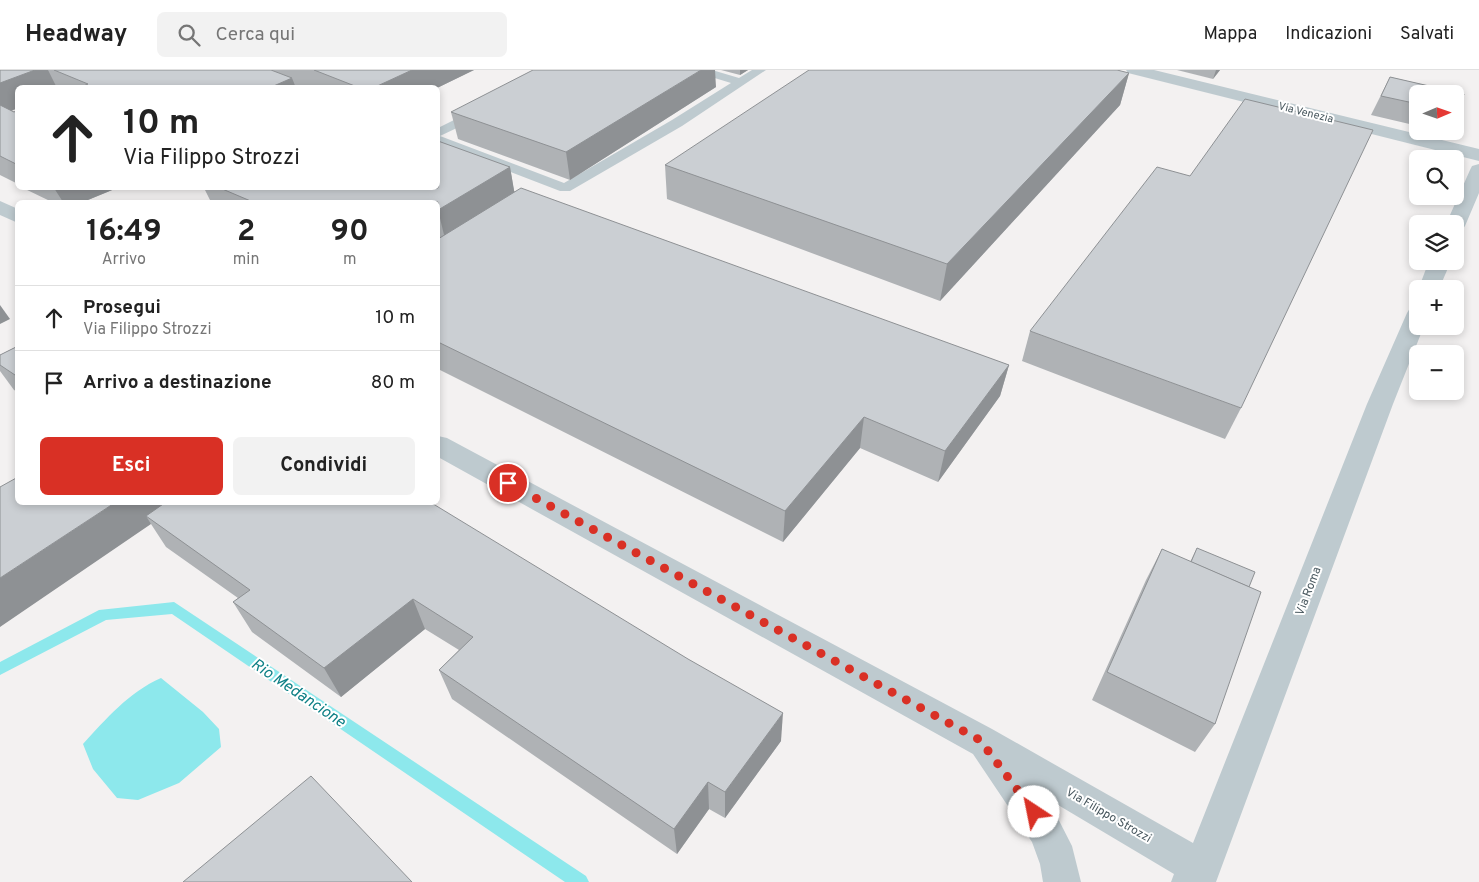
<!DOCTYPE html>
<html lang="it">
<head>
<meta charset="utf-8">
<style>
	:root { --surface:#fff; --page:#f2f2f2; --text:#222; --muted:#767676; --line:#e0e0e0; --accent:#d93025 }
	body { margin:0; font-family:Overpass,sans-serif; background:var(--page); color:var(--text); height:100vh; display:flex; flex-direction:column; font-size:19px; white-space:nowrap }
	* { box-sizing:border-box; margin:0 }
	p { font-size:16px; color:var(--muted) }
	.icon { flex:none; width:28px; height:28px; fill:none; stroke:currentColor; stroke-width:2; stroke-linecap:round; stroke-linejoin:round }
	.map { position:relative; flex:1; overflow:hidden }
	.drawer { position:absolute; left:15px; top:130px; width:425px; height:305px; display:flex; flex-direction:column; background:var(--surface); border-radius:8px; box-shadow:0 2px 8px #0003 }
	.drawer>* { flex:none }
	.hud { position:absolute; left:15px; top:15px; width:425px; height:105px; border-radius:8px; box-shadow:0 2px 8px #0003; background:#fff; color:var(--text); overflow:hidden }
	.needle { width:32px; rotate:88deg }
	.fabs { position:absolute; left:1409px; top:15px; display:grid; gap:10px }
	.fabs a { display:grid; place-items:center; width:55px; height:55px; border-radius:8px; background:var(--surface); box-shadow:0 2px 8px #0003; font-size:25px }
	.pin { position:absolute; display:grid; place-items:center; width:42px; height:42px; color:#fff; margin:-21px; border:2px solid #fff; border-radius:50%; box-shadow:0 1px 5px #0007 }
	.me { position:absolute; width:55px; margin:-28px; rotate:326deg; stroke-linejoin:round; filter:drop-shadow(0 0 4px #0008) }
	.turn { display:flex; align-items:center; gap:18px; height:105px; padding:0 25px; font-size:22px }
	.turn .icon { width:65px; height:65px; stroke-width:2.5 }
	.turn b { display:block; font-size:35px; line-height:42px }
	.eta { display:flex; justify-content:space-evenly; align-items:center; height:85px; text-align:center }
	.eta b { font-size:30px; font-weight:700; line-height:35px }
	.button { display:flex; gap:10px; margin-top:auto; padding:10px 25px }
	.button a { flex:1; height:58px; border-radius:8px; background:var(--accent); color:#fff; font-size:20px; font-weight:700; line-height:58px; text-align:center }
	.button a+a { background:var(--page); color:var(--text) }
	ul { padding:0; list-style:none }
	li { display:flex; align-items:center; gap:15px; height:65px; padding:0 25px; border-top:1px solid var(--line) }
	li div { flex:1 }
	li b { display:block; font-size:19px }
	li em { font-style:normal }
	header { display:flex; align-items:center; gap:30px; box-sizing:border-box; height:70px; padding:0 25px; background:var(--surface); border-bottom:1px solid var(--line) }
	header strong { font-size:24px }
	nav { display:flex; gap:28px; margin-inline-start:auto; font-size:18px }
	.search { width:350px; height:45px; background:var(--page); display:flex; align-items:center; gap:12px; box-sizing:border-box; padding:0 18px; border-radius:8px; color:var(--muted); font-size:19px }
	.map>svg:first-child { display:block }
</style>
</head>
<body>
<header>
<strong>Headway</strong>
<div class="search"><svg class="icon" aria-label="search" viewBox="0 0 24 24"><circle cx="10" cy="10" r="6"/><path d="M15 15l6 6"/></svg>Cerca qui</div>
<nav><a>Mappa</a><a>Indicazioni</a><a>Salvati</a></nav>
</header>
<div class="map">
<svg width="1479" height="812" viewBox="0 0 1479 812">
	<rect width="100%" height="100%" fill="#f3f1f1"/>
	<path fill="#8de8ec" d="M 161,608 L 203,642 L 219,659 L 221,677 L 179,713 L 138,730 L 117,728 L 93,699 L 83,674 C 106,649 129,622 161,608 Z"/>
	<g fill="none" stroke-linecap="round" stroke-linejoin="round">
		<path fill="#8de8ec" fill-rule="evenodd" d="M 174,532 L 586,806 L 589,812 L 565,812 L 172,544 L 106,550 L 0,605 L 0,592 L 99,540 Z"/>
		<path fill="#becacf" fill-rule="evenodd" d="M 693,0 L 712,0 L 739,8 L 752,0 L 766,0 L 682,56 L 570,121 L 560,121 L 438,74 L 438,58 L 474,40 L 482,40 L 484,43 L 482,46 L 440,66 L 564,113 L 672,50 L 731,13 L 695,2 Z"/>
		<g fill="#becacf" fill-rule="evenodd">
			<path d="M 1126,0 L 1154,0 L 1479,79 L 1479,91 L 1128,3 Z"/>
			<path d="M 1479,94 L 1479,123 L 1465,156 L 1462,160 L 1455,162 L 1455,154 L 1446,154 L 1470,100 L 1472,96 Z"/>
			<path d="M 0,131 L 18,139 L 18,153 L 0,145 Z"/>
			<path d="M 1429,191 L 1451,191 L 1439,219 L 1418,220 Z"/>
			<path d="M 1418,236 L 1418,256 L 1424,256 L 1393,334 L 1216,812 L 1171,812 L 1174,804 L 1048,729 L 1072,776 L 1081,812 L 1043,812 L 1040,794 L 1032,772 L 973,684 L 438,387 L 438,366 L 447,368 L 992,659 L 1193,773 L 1367,334 L 1407,243 L 1410,238 Z"/>
		</g>
	</g>
	<g fill="#afb2b5">
		<path d="M 0,0 L 474,0 L 437,18 L 300,18 L 295,15 L 296,18 L 18,18 L 18,38 L 11,41 L 14,42 L 18,40 L 18,114 L 0,105 Z"/>
		<path d="M 721,0 L 748,0 L 740,5 Z"/>
		<path d="M 1177,0 L 1220,0 L 1213,9 Z"/>
		<path d="M 1129,3 L 1120,35 L 940,231 L 667,129 L 665,95 Z"/>
		<path d="M 1390,7 L 1464,24 L 1457,43 L 1455,46 L 1455,24 L 1418,24 L 1418,56 L 1371,45 Z"/>
		<path d="M 716,17 L 570,110 L 458,69 L 451,42 Z"/>
		<path d="M 510,97 L 514,121 L 1009,295 L 1000,326 L 938,412 L 860,378 L 783,472 L 438,299 L 438,169 L 440,167 L 438,166 L 438,132 L 211,132 L 204,118 L 438,118 Z"/>
		<path d="M 23,118 L 117,118 L 83,132 L 52,132 Z"/>
		<path d="M 1030,261 L 1241,338 L 1225,369 L 1022,291 Z"/>
		<path d="M 18,276 L 18,322 L 14,320 L 0,301 L 0,285 Z"/>
		<path d="M 18,407 L 430,432 L 781,671 L 725,748 L 709,739 L 677,784 L 452,629 L 439,600 L 459,580 L 425,559 L 341,627 L 252,562 L 233,532 L 238,528 L 166,477 L 151,454 Z"/>
		<path d="M 1197,478 L 1249,517 L 1215,654 L 1195,682 L 1092,630 L 1146,510 L 1162,479 L 1190,492 Z"/>
	</g>
	<g fill="#8e9194">
		<path d="M 35,0 L 48,0 L 57,18 L 18,18 L 18,38 L 0,45 L 0,13 Z"/>
		<path d="M 412,0 L 474,0 L 437,18 L 373,18 Z"/>
		<path d="M 701,0 L 715,0 L 716,17 L 570,110 L 566,82 Z"/>
		<path d="M 740,0 L 748,0 L 740,5 Z"/>
		<path d="M 1216,0 L 1220,0 L 1213,9 Z"/>
		<path d="M 1129,3 L 1120,35 L 940,231 L 947,194 Z"/>
		<path d="M 292,8 L 296,18 L 269,18 Z"/>
		<path d="M 510,97 L 515,126 L 445,169 L 438,140 Z"/>
		<path d="M 54,118 L 117,118 L 83,132 L 63,132 Z"/>
		<path d="M 0,235 L 10,249 L 0,254 Z"/>
		<path d="M 1009,295 L 1000,326 L 938,412 L 945,381 Z"/>
		<path d="M 864,347 L 860,378 L 783,472 L 785,441 Z"/>
		<path d="M 116,432 L 183,432 L 146,446 L 151,454 L 0,557 L 0,508 Z"/>
		<path d="M 413,529 L 425,559 L 341,627 L 324,598 Z"/>
		<path d="M 783,643 L 781,671 L 725,748 L 725,722 Z"/>
		<path d="M 708,712 L 709,739 L 677,784 L 674,759 Z"/>
	</g>
	<g fill="#cbcfd3" stroke="#8e9194">
		<path d="M 0,0 L 35,0 L 0,13 Z"/>
		<path d="M 54,0 L 271,0 L 292,8 L 269,18 L 79,18 L 88,14 Z"/>
		<path d="M 314,0 L 412,0 L 373,18 L 360,18 Z"/>
		<path d="M 533,0 L 701,0 L 566,82 L 451,42 Z"/>
		<path d="M 809,0 L 1117,0 L 1129,3 L 947,194 L 665,95 Z"/>
		<path d="M 1390,7 L 1464,24 L 1457,43 L 1455,43 L 1455,24 L 1418,24 L 1418,34 L 1381,26 Z"/>
		<path d="M 1245,29 L 1373,60 L 1241,338 L 1030,261 L 1157,97 L 1190,106 Z"/>
		<path d="M 0,35 L 14,42 L 18,40 L 18,95 L 0,86 Z"/>
		<path d="M 438,71 L 510,97 L 438,140 L 438,132 L 253,132 L 220,118 L 438,118 Z"/>
		<path d="M 521,118 L 1009,295 L 945,381 L 864,347 L 785,441 L 438,272 L 438,169 Z"/>
		<path d="M 18,276 L 18,307 L 0,295 L 0,285 Z"/>
		<path d="M 18,407 L 18,432 L 116,432 L 0,508 L 0,417 Z"/>
		<path d="M 166,432 L 430,432 L 688,589 L 783,643 L 725,722 L 708,712 L 674,759 L 439,600 L 473,567 L 413,529 L 324,598 L 233,532 L 250,520 L 146,446 Z"/>
		<path d="M 1197,478 L 1255,502 L 1249,517 L 1191,492 Z"/>
		<path d="M 1162,479 L 1261,522 L 1215,654 L 1107,602 Z"/>
		<path d="M 311,706 L 412,812 L 183,812 Z"/>
	</g>
	<g fill="none" stroke-linecap="round" stroke-linejoin="round">
		<path stroke="#d93025" stroke-width="9" stroke-dasharray="0 16.2" d="M 508,413 L 980,670 L 1034,742"/>
	</g>
	<g text-anchor="middle" stroke-width="4" stroke-linejoin="round" paint-order="stroke">
		<g font-size="11" fill="#48575e" stroke="#fff">
			<text transform="translate(1306 42) rotate(14)" y="4">Via Venezia</text>
		</g>
		<g font-size="12" fill="#48575e" stroke="#fff">
			<text transform="translate(1308 521) rotate(-69)" y="4">Via Roma</text>
			<text transform="translate(1109 745) rotate(30)" y="4">Via Filippo Strozzi</text>
		</g>
		<g font-size="16" font-style="italic" fill="#0e8086" stroke="#fff">
			<text transform="translate(299 622) rotate(34)" y="6">Rio Medancione</text>
		</g>
	</g>
</svg>
<div class="fabs">
<a><svg class="needle" viewBox="-14 -14 28 28"><path d="M0-13l5 13h-10z" fill="#e53935"/><path d="M0 13l5-13h-10z" fill="#767676"/></svg></a>
<a><svg class="icon" aria-label="search" viewBox="0 0 24 24"><circle cx="10" cy="10" r="6"/><path d="M15 15l6 6"/></svg></a>
<a><svg class="icon" aria-label="layers" viewBox="0 0 24 24"><path d="M12 4l9 5-9 5-9-5zM3 14l9 5 9-5"/></svg></a>
<a>+</a>
<a>−</a>
</div>
<div class="pin" style="left:508px;top:413px;background:#d93025"><svg class="icon" aria-label="arrive" viewBox="0 0 24 24"><path d="M6 21V4h12l-3 4 3 4H6"/></svg></div>
<svg class="me" style="left:1034px;top:742px" viewBox="-20 -20 40 40"><circle r="19" fill="#fff"/><path d="M0-13L10 11 0 6-10 11z" fill="#d93025"/></svg>
<div class="hud">
<div class="turn"><svg class="icon" aria-label="ahead" viewBox="0 0 24 24"><path d="M12 20V5M6 11l6-6 6 6"/></svg><div><b>10 m</b>Via Filippo Strozzi</div></div>
</div>
<section class="drawer">
<div class="eta">
<div><b>16:49</b><p>Arrivo</p></div>
<div><b>2</b><p>min</p></div>
<div><b>90</b><p>m</p></div>
</div>
<ul>
<li><svg class="icon" aria-label="ahead" viewBox="0 0 24 24"><path d="M12 20V5M6 11l6-6 6 6"/></svg><div><b>Prosegui</b><p>Via Filippo Strozzi</p></div><em>10 m</em></li>
<li><svg class="icon" aria-label="arrive" viewBox="0 0 24 24"><path d="M6 21V4h12l-3 4 3 4H6"/></svg><div><b>Arrivo a destinazione</b></div><em>80 m</em></li>
</ul>
<div class="button"><a>Esci</a><a>Condividi</a></div>
</section>
</div>
</body>
</html>
